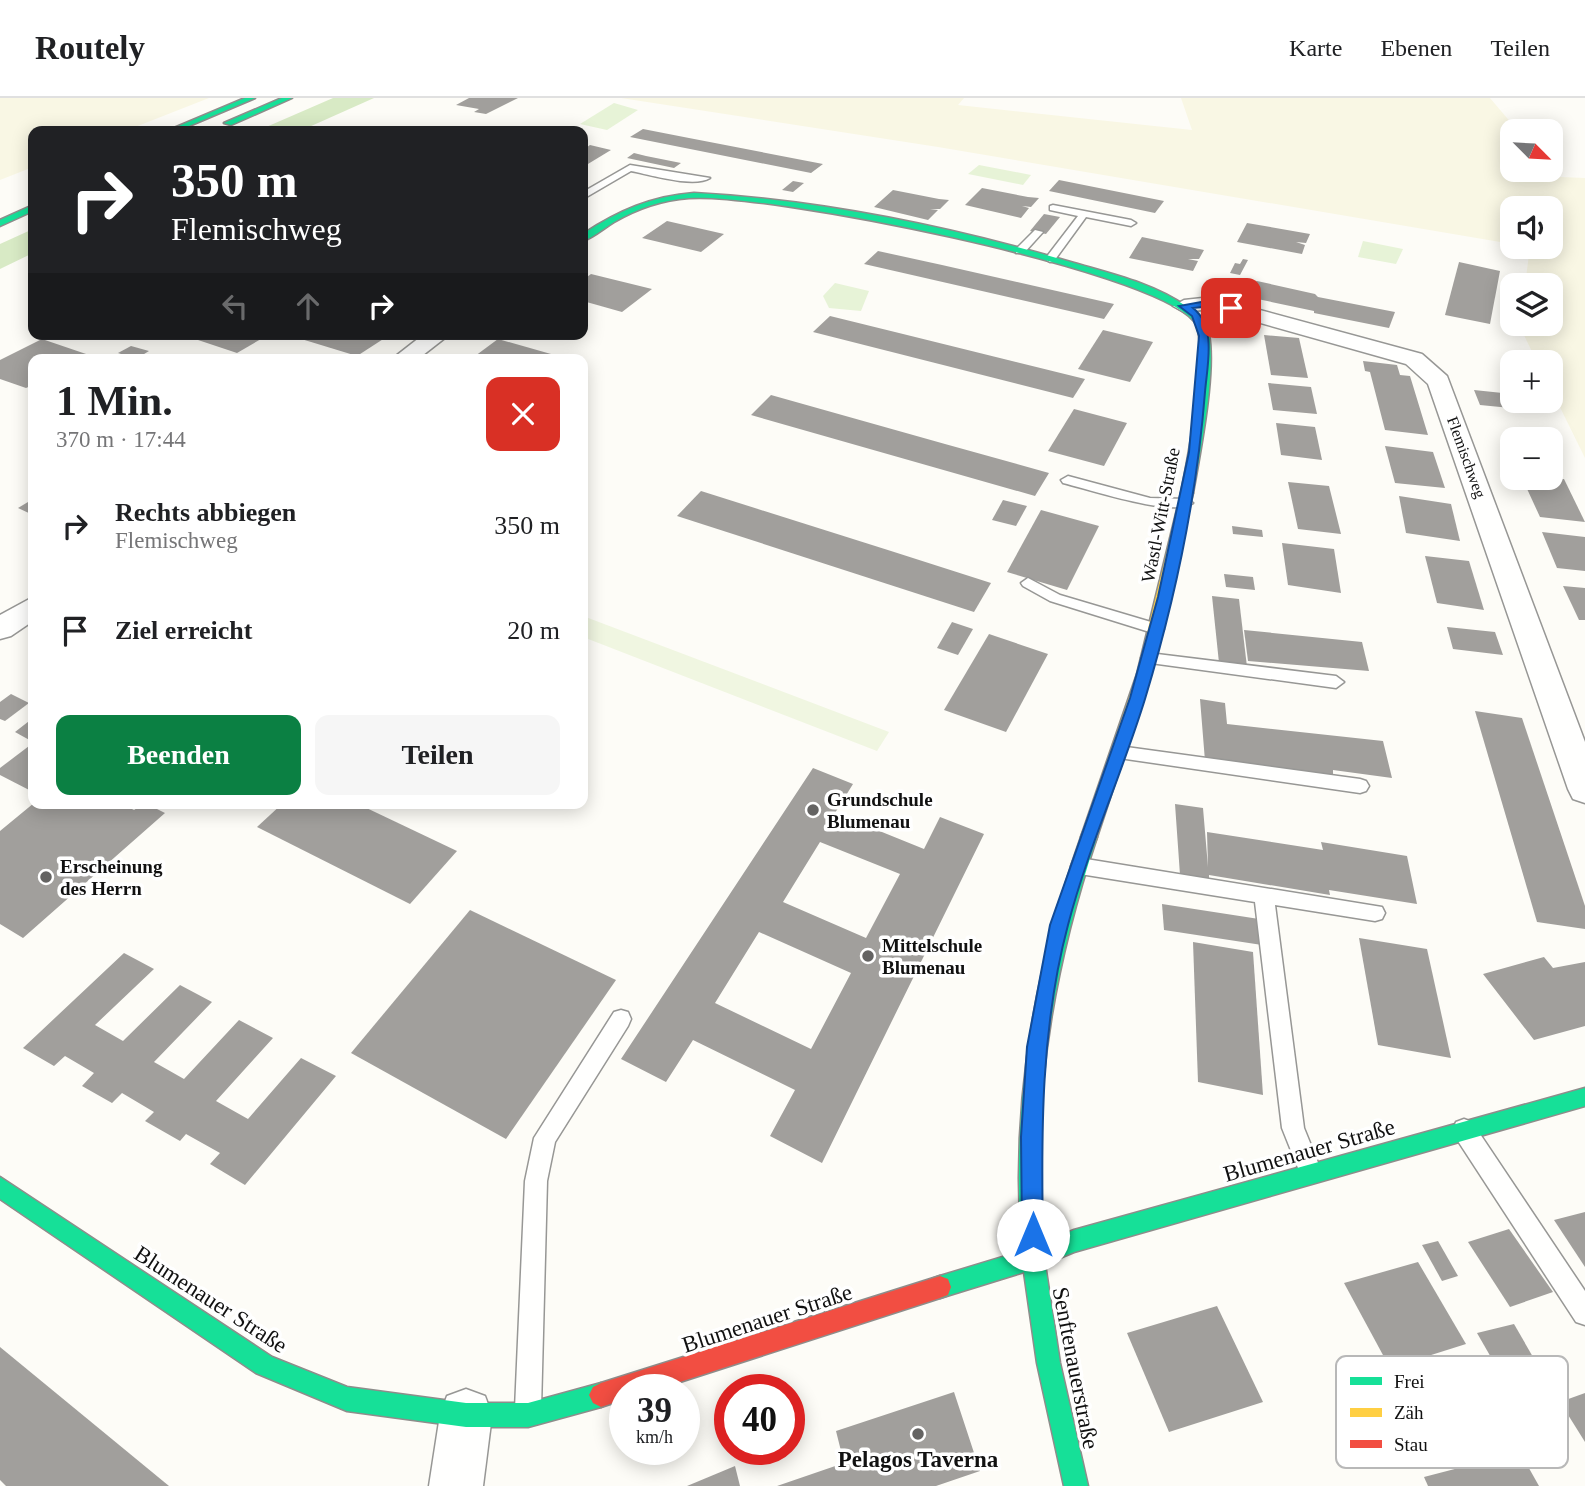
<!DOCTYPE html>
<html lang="de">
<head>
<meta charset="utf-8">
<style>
	:root { --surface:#fff; --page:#f6f6f6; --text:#202124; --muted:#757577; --line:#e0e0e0; --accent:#0b8043 }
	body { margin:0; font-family:"Times New Roman",serif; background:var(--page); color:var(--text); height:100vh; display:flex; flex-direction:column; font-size:26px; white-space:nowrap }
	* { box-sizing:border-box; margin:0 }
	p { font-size:23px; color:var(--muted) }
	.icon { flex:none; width:38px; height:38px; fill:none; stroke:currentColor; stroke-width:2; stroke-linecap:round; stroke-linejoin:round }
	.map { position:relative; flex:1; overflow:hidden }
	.side { position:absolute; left:28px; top:256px; width:560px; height:455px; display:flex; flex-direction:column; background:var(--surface); border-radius:14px; box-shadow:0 4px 18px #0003 }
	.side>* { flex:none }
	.banner { position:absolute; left:28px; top:28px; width:560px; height:214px; border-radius:14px; box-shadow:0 4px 18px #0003; background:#202124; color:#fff; overflow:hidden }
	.needle { width:46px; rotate:114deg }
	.controls { position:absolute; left:1500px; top:21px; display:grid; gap:14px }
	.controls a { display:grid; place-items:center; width:63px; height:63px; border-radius:14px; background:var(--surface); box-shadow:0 4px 18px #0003; font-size:35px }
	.speed { position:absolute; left:609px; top:1276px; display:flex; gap:14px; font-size:35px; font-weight:700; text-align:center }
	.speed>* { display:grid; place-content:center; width:91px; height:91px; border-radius:50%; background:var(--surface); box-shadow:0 4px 18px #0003; line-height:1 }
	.speed small { font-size:18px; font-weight:400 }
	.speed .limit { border:10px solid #d22; background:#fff; color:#111 }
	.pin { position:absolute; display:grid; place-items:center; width:60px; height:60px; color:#fff; margin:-30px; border-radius:14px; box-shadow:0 4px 10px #0006 }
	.me { position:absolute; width:77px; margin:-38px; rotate:0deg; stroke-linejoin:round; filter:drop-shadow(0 0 5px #0008) }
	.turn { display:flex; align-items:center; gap:24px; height:147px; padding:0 28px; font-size:32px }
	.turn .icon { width:91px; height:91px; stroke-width:2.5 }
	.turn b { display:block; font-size:49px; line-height:60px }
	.lanes { display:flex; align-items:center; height:66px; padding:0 28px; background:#0003; justify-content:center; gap:35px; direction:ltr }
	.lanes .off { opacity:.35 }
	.round { display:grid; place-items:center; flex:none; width:74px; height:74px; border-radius:14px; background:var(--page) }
	.overview { display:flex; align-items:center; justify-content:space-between; height:119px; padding:0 28px }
	h1 { font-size:42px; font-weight:700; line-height:52px }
	.cta { display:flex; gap:14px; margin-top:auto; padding:14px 28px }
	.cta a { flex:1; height:80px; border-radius:14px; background:var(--accent); color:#fff; font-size:28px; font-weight:700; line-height:80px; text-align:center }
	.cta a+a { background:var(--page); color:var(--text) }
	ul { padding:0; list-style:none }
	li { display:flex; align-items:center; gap:21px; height:105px; padding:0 28px }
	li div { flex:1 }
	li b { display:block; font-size:26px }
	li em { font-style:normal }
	header { display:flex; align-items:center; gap:42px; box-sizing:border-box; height:98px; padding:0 35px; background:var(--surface); border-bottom:2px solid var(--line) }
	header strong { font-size:33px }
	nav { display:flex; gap:38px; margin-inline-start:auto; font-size:24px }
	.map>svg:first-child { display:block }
</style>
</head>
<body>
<header>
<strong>Routely</strong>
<nav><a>Karte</a><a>Ebenen</a><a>Teilen</a></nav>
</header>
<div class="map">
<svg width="1585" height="1388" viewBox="0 0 1585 1388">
	<rect width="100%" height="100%" fill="#fdfcf7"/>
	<g fill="#f9f7e4">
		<path d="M 0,0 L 209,0 L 125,33 L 33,33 L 33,69 L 0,82 Z"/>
		<path d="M 621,0 L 964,0 L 958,7 L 1192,32 L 1181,0 L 1490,0 L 1518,33 L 1512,33 L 1512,72 L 1550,72 L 1551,68 L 1560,79 L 1585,80 L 1585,360 L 1551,291 L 1550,264 L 1537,264 L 1520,229 L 1520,226 L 1550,226 L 1550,187 L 1525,187 L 1530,149 L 1550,149 L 1550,110 L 1512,110 L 1512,146 L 938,49 Z"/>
	</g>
	<g fill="#e7f3d7">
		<path d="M 614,5 L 638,12 L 607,32 L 580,26 Z"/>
		<path d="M 979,67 L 1031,77 L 1023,87 L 968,76 Z"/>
		<path d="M 1363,143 L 1403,151 L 1396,166 L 1358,159 Z"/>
		<path d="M 835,185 L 869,193 L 861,213 L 829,210 L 823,198 Z"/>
	</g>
	<g fill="#d8eac5">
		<path d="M 333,0 L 374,0 L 300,33 L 257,33 Z"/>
		<path d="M 33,131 L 33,155 L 0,171 L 0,146 Z"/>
	</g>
	<path fill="#f0f6e1" d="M 583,518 L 889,634 L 877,653 L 583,539 Z"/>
	<g fill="#a19f9c" fill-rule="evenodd">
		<path d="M 469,0 L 518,0 L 486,16 L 474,14 L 479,11 L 456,7 Z"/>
		<path d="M 643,31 L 689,40 L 823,66 L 811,75 L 630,39 Z"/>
		<path d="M 590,47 L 611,52 L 583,69 L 583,52 Z"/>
		<path d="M 634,55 L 646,58 L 681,65 L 674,70 L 627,60 Z"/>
		<path d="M 1059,82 L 1164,103 L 1155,115 L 1049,93 Z"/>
		<path d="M 793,83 L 804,85 L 793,94 L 782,92 Z"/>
		<path d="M 982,90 L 1028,99 L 1039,100 L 1031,109 L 1022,108 L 1029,110 L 1021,120 L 965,107 Z"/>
		<path d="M 893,92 L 939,101 L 949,102 L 940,111 L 930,111 L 938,112 L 928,122 L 874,109 Z"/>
		<path d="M 1044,116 L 1060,119 L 1046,136 L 1030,133 Z"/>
		<path d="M 667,123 L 724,136 L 701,154 L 642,140 Z"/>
		<path d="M 1247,125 L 1310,136 L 1306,145 L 1296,144 L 1305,147 L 1302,156 L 1237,144 Z"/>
		<path d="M 1142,139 L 1204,152 L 1199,161 L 1188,161 L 1198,163 L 1193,173 L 1129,160 Z"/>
		<path d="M 878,153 L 942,167 L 1114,206 L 1104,221 L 864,166 Z"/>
		<path d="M 1243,161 L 1248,162 L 1240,177 L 1230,175 L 1235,165 L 1240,166 Z"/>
		<path d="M 1459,164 L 1500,173 L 1490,226 L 1445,217 Z"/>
		<path d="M 591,176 L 652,191 L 622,214 L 583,203 L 583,182 Z"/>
		<path d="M 1257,183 L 1315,196 L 1318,199 L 1395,214 L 1389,230 L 1314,215 L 1314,213 L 1248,199 L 1255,188 L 1253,184 Z"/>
		<path d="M 830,218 L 899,235 L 1085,281 L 1073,300 L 813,234 Z"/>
		<path d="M 1103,232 L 1153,244 L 1130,284 L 1078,271 Z"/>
		<path d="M 180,236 L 245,236 L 261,241 L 237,255 Z"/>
		<path d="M 305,236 L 391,236 L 357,258 L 298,240 Z"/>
		<path d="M 1264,237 L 1299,240 L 1308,280 L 1271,277 Z"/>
		<path d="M 42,241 L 89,257 L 82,261 L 33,261 L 33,287 L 26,290 L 0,281 L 0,262 Z"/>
		<path d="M 498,241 L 565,260 L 564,261 L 471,261 Z"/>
		<path d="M 131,248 L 149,253 L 136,261 L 118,255 Z"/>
		<path d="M 1363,263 L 1397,267 L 1400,277 L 1410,278 L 1428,337 L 1385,332 L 1370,274 L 1365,273 Z"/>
		<path d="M 1268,285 L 1311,289 L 1317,316 L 1273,312 Z"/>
		<path d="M 1474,292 L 1512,296 L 1512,303 L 1535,303 L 1540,313 L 1480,307 Z"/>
		<path d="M 771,297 L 945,346 L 1049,375 L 1035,398 L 751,317 Z"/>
		<path d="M 1074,311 L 1127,325 L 1104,368 L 1048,353 Z"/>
		<path d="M 1276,325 L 1315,329 L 1322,362 L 1281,357 Z"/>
		<path d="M 1511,331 L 1546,334 L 1549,341 L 1516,341 Z"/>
		<path d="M 1550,345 L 1562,368 L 1550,367 Z"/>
		<path d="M 1385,348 L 1433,354 L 1445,390 L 1395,385 Z"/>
		<path d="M 1522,380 L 1564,381 L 1585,424 L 1540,419 Z"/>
		<path d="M 1288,384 L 1329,388 L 1341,436 L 1298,431 Z"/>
		<path d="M 701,393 L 891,453 L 991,485 L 974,514 L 677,418 Z"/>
		<path d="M 1399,398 L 1451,406 L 1460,443 L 1406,435 Z"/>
		<path d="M 33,401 L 33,417 L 18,410 Z"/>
		<path d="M 1003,402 L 1027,408 L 1016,428 L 992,422 Z"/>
		<path d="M 1041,412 L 1099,428 L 1067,492 L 1007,474 Z"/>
		<path d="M 1232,428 L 1262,432 L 1263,439 L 1233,436 Z"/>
		<path d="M 1542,434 L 1585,439 L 1585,473 L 1557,470 Z"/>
		<path d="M 1282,445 L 1334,451 L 1341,495 L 1288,487 Z"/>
		<path d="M 1425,458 L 1469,463 L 1484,512 L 1437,505 Z"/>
		<path d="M 1224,476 L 1253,479 L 1255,492 L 1226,489 Z"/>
		<path d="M 1563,488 L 1585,490 L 1585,522 L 1579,522 Z"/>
		<path d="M 1212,498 L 1239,501 L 1247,569 L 1219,565 Z"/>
		<path d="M 952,524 L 973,531 L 958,557 L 937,550 Z"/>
		<path d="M 1447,529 L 1495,534 L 1503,557 L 1453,551 Z"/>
		<path d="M 1244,532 L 1362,544 L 1369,573 L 1248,563 Z"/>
		<path d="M 989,536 L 1048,556 L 1006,634 L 944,612 Z"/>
		<path d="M 11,596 L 29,605 L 5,623 L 0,621 L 0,604 Z"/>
		<path d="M 1200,601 L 1225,605 L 1227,626 L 1383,643 L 1392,680 L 1333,672 L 1333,677 L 1231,663 L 1231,666 L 1205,663 Z"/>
		<path d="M 1475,613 L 1522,620 L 1585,808 L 1585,831 L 1537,824 Z"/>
		<path d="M 33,620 L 33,644 L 15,634 Z"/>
		<path d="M 33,645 L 33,694 L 0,677 L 0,670 Z"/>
		<path d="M 813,670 L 853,686 L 835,715 L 924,751 L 940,719 L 984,736 L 822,1065 L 770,1038 L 795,992 L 693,942 L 666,984 L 621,961 ZM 820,744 L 900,776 L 866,840 L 783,804 ZM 759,834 L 851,875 L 811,951 L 715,905 Z"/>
		<path d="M 34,705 L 130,705 L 126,708 L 134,712 L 145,705 L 165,715 L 23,840 L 0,826 L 0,733 Z"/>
		<path d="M 283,705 L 356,705 L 457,753 L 410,806 L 257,729 Z"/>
		<path d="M 1175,706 L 1203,710 L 1208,769 L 1207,734 L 1323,752 L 1321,744 L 1407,758 L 1417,806 L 1329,792 L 1330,797 L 1209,777 L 1209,782 L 1180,777 Z"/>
		<path d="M 1162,806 L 1259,821 L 1262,847 L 1164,832 Z"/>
		<path d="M 470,812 L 616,882 L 506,1041 L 351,955 Z"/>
		<path d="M 1359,840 L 1427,851 L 1451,960 L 1378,947 Z"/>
		<path d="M 1193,844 L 1253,854 L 1263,997 L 1198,984 Z"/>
		<path d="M 124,855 L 154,871 L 95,927 L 123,943 L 180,887 L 212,904 L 154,964 L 184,981 L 239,922 L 273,940 L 216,1003 L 248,1021 L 301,960 L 336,978 L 245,1087 L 210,1066 L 220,1055 L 186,1036 L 180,1043 L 145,1023 L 154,1014 L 122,995 L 112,1005 L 82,988 L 94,975 L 65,958 L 54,968 L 23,950 Z"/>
		<path d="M 1544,859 L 1553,870 L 1585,864 L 1585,928 L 1534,942 L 1483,876 Z"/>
		<path d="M 1585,1114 L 1585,1169 L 1554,1122 Z"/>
		<path d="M 1509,1131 L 1553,1194 L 1510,1209 L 1468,1144 Z"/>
		<path d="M 1438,1143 L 1458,1178 L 1442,1183 L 1422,1147 Z"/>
		<path d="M 1418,1164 L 1466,1246 L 1390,1270 L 1344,1185 Z"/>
		<path d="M 1217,1208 L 1263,1304 L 1169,1334 L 1127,1235 Z"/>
		<path d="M 1514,1226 L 1537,1266 L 1500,1275 L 1477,1235 Z"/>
		<path d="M 0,1249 L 169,1388 L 6,1388 L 0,1382 Z"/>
		<path d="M 954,1294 L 980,1373 L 936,1388 L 777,1388 L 844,1365 L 836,1333 Z"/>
		<path d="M 1585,1295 L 1585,1344 L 1560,1304 Z"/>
		<path d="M 1520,1354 L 1539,1388 L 1428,1388 L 1424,1379 Z"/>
		<path d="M 735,1368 L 740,1388 L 687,1388 Z"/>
	</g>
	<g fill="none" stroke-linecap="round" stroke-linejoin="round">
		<defs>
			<g id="lane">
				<path d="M 630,67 L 710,80 C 694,90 651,77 631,73 L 583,101 L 583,94 Z"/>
				<path d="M 1053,107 L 1131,122 L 1136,125 L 1131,128 L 1086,119 L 1054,163 L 1050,164 L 1045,161 L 1078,118 L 1050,112 L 1050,108 Z"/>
				<path d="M 1035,132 L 1043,134 L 1024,155 L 1016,155 L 1016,151 Z"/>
				<path d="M 1068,378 L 1150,400 L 1186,401 L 1193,405 C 1174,420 1088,391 1063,385 L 1061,382 Z"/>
				<path d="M 1028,480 L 1060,497 L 1161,527 L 1164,531 L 1156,536 L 1050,503 L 1023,488 L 1021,485 Z"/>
				<path d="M 1149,555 L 1336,578 L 1344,584 L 1336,590 L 1143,564 L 1141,560 Z"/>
				<path d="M 1119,648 L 1360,681 L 1366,683 L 1369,688 L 1366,693 L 1360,695 L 1119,660 L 1111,654 Z"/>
				<path d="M 1080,760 L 1382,809 L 1385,815 L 1382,821 L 1375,823 L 1275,807 L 1304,1030 L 1321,1072 L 1318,1080 L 1310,1083 L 1302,1080 L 1282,1030 L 1255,804 L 1080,776 L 1073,773 L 1071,768 L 1073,763 Z"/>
				<path d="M 621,912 L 628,914 L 631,921 L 628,928 L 555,1044 L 547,1083 L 541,1311 L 537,1320 L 528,1324 L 519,1320 L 515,1311 L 525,1083 L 534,1040 L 614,914 Z"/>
				<path d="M 1464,1021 L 1472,1024 L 1585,1193 L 1585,1227 L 1576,1224 L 1456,1040 L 1453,1032 L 1456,1024 Z"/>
			</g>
			<g id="street">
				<path d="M 1212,199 L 1422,256 L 1447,278 L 1585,644 L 1585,705 L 1573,701 L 1568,691 L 1428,286 L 1406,266 L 1211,211 L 1184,214 L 1173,208 L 1184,202 Z"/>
				<path d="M 424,236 L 450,236 L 418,261 L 392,261 Z"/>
				<path d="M 33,499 L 33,523 L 11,538 L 0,541 L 0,517 Z"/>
				<path d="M 466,1291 L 485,1298 L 492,1317 L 483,1388 L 429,1388 L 440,1317 L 447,1298 Z"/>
			</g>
			<g id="fast">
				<path d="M 245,0 L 255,0 L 177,33 L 167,33 Z"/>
				<path d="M 282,0 L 292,0 L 231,27 L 224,25 Z"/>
				<path d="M 694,95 C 821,102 952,129 1074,165 C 1112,176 1155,186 1187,209 C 1192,213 1201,217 1204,222 C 1222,250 1199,360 1193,395 L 1187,399 L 1181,395 C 1187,365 1211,244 1194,223 C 1150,170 764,94 689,100 C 662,102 638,110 614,124 C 604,130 594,139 583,143 L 583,136 C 618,113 652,98 694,95 Z"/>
				<path d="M 33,107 L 33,113 L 0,128 L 0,122 Z"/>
				<path d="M 1089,732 L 1095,734 L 1097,739 C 1053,870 1029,1007 1043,1145 L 1074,1132 L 1585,990 L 1585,1008 L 1074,1154 L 1045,1166 L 1060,1265 L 1088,1388 L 1064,1388 L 1037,1265 L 1024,1174 L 940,1200 L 932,1197 L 929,1189 L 932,1181 L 940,1178 L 1022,1153 C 1010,1011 1034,872 1081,739 L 1083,734 Z"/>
				<path d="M 0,1079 L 272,1259 L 347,1289 L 466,1305 L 528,1305 L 601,1285 L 609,1289 L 613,1297 L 609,1305 L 601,1309 L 528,1329 L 466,1329 L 347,1313 L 256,1275 L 0,1101 Z"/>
			</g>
			<path id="slow" d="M 1187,391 L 1193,395 L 1151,576 L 1097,739 L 1095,744 L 1083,744 L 1081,739 L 1137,576 L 1181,395 Z"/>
			<path id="jam" d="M 940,1178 L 948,1181 L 951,1189 L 948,1197 L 940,1200 L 655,1292 L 625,1292 L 625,1301 L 601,1309 L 593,1305 L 589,1297 L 593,1289 L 601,1285 Z"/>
		</defs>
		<use href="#lane" stroke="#979795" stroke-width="3"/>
		<use href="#street" stroke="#979795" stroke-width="3"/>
		<use href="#fast" stroke="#8e8d8b" stroke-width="3"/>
		<use href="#slow" stroke="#8e8d8b" stroke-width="3"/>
		<use href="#jam" stroke="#8e8d8b" stroke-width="3"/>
		<use href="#lane" fill="#fffffe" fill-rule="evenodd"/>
		<use href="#street" fill="#fffffe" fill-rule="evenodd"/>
		<use href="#fast" fill="#16e098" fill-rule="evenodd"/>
		<use href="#slow" fill="#ffcf43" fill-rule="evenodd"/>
		<use href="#jam" fill="#f24e42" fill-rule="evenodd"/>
	</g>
	<path fill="#1a73e8" stroke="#114b97" stroke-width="2" d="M 1212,202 L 1236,210 L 1231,213 L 1212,208 L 1193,210 C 1217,229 1207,268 1205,294 C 1197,397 1175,502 1145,601 C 1122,676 1088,750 1068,827 C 1041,928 1041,1034 1043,1137 L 1040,1145 L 1033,1148 L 1025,1145 L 1022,1137 L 1021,1039 L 1027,949 L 1050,827 L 1130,600 L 1158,499 L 1189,354 L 1199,238 L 1192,218 L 1179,208 Z"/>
	<g fill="#646362" stroke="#fff" stroke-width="2.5">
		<circle cx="813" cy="712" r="7"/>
		<circle cx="46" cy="779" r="7"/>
		<circle cx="868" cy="858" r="7"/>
		<circle cx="918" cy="1336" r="7"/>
	</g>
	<g text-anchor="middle" stroke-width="7" stroke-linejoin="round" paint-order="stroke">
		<g font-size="16" fill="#111" stroke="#fff">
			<text transform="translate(1467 359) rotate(70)" y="6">Flemischweg</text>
		</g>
		<g font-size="19" fill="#111" stroke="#fff">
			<text transform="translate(1160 417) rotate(-79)" y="7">Wastl-Witt-Straße</text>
		</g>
		<g font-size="19" font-weight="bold" fill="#111" stroke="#fff" text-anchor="start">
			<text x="827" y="708">Grundschule<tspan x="827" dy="22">Blumenau</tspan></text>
			<text x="60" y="775">Erscheinung<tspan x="60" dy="22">des Herrn</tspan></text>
			<text x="882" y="854">Mittelschule<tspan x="882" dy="22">Blumenau</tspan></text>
		</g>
		<g font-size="23" fill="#111" stroke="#fff">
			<text transform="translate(1309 1052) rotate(-16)" y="8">Blumenauer Straße</text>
			<text transform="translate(211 1201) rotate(33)" y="8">Blumenauer Straße</text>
			<text transform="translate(767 1220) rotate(-18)" y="8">Blumenauer Straße</text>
			<text transform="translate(1076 1270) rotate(79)" y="8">Senftenauerstraße</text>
		</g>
		<g font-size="23" font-weight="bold" fill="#111" stroke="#fff">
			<text x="918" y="1369">Pelagos Taverna</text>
		</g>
	</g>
	<rect x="1336" y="1258" width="232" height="112" rx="10" fill="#fff" stroke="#b8b8b8" stroke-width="2"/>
	<rect x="1350" y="1279" width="32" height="8" fill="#16e098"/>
	<rect x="1350" y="1310" width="32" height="9" fill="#ffcf43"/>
	<rect x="1350" y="1342" width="32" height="8" fill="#f24e42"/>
	<g font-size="19" fill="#111">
		<text x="1394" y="1290">Frei</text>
		<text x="1394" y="1321">Zäh</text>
		<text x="1394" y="1353">Stau</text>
	</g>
</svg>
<div class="controls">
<a><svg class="needle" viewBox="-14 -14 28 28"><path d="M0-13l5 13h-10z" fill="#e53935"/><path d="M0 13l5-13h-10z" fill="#757577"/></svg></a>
<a><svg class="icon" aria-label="sound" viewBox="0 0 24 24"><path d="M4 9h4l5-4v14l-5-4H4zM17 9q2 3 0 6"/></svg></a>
<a><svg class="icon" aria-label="layers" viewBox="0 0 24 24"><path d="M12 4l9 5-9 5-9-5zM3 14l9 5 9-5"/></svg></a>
<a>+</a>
<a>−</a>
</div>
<div class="speed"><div>39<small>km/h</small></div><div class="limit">40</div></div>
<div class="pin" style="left:1231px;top:210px;background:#d93025"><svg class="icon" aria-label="arrive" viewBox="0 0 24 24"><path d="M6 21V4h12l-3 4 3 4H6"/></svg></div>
<svg class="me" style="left:1033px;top:1137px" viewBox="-20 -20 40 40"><circle r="19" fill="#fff"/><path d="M0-13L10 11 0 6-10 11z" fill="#1a73e8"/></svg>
<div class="banner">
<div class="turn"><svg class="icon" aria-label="right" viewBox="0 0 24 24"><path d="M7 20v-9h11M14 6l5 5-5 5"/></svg><div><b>350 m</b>Flemischweg</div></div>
<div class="lanes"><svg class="icon off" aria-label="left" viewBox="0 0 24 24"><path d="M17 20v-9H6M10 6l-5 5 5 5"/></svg><svg class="icon off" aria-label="ahead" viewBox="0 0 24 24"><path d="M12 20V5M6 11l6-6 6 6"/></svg><svg class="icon" aria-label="right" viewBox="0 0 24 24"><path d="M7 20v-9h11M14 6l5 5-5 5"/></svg></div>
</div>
<section class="side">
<div class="overview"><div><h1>1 Min.</h1><p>370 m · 17:44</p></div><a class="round" style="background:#d93025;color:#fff"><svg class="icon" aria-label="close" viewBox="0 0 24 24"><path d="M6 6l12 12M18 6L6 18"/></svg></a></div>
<ul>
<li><svg class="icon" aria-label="right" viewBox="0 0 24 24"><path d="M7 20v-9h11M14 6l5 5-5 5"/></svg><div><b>Rechts abbiegen</b><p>Flemischweg</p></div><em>350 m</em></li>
<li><svg class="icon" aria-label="arrive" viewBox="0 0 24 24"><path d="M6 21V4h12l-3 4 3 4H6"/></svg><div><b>Ziel erreicht</b></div><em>20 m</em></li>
</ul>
<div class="cta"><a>Beenden</a><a>Teilen</a></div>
</section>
</div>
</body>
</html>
